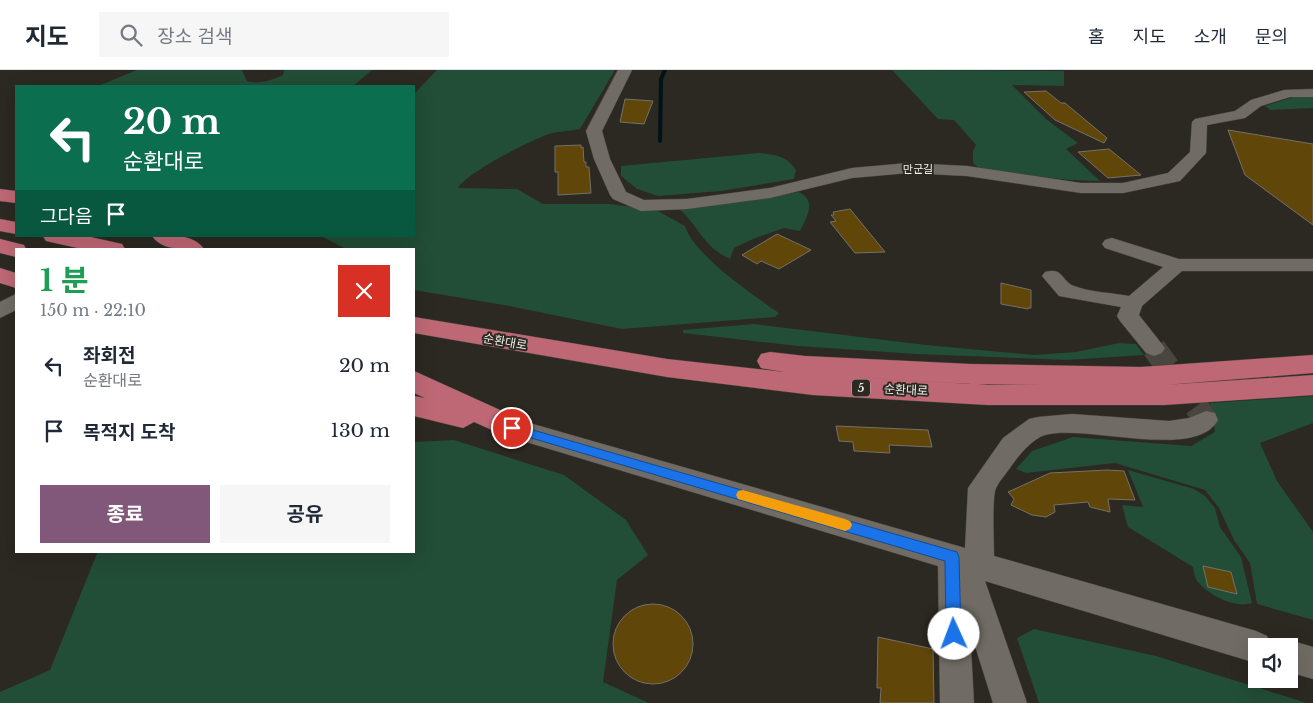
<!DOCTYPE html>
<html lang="ko">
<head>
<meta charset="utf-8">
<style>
	:root { --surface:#fff; --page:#f6f6f7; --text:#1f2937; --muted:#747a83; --line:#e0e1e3; --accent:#81577a }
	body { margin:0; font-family:"Libre Baskerville","Noto Sans KR",serif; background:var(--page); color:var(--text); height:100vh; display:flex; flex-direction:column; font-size:19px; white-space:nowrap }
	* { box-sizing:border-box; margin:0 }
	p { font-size:16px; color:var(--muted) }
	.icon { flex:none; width:28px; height:28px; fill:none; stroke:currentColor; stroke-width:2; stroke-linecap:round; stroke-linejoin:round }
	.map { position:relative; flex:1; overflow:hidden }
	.side { position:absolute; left:15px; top:178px; width:400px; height:305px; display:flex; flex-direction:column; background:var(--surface); border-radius:0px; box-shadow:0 5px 20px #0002 }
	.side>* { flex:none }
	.top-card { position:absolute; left:15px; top:15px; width:400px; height:152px; border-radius:0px; box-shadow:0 5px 20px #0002; background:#0b6e4f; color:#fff; overflow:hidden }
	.buttons { position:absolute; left:1248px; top:568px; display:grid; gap:10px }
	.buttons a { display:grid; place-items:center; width:50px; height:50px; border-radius:0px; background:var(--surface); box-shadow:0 5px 20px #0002; font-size:25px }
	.pin { position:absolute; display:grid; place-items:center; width:42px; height:42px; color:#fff; margin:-21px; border:2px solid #fff; border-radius:50%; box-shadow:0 1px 5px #0007 }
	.me { position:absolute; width:55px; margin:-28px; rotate:358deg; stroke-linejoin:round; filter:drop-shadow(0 0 4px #0008) }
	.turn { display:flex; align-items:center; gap:18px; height:105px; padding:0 25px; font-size:22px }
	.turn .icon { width:65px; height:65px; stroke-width:2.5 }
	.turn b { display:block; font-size:35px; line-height:42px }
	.then { display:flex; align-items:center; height:48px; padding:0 25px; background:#0003; gap:10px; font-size:19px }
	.round { display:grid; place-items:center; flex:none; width:52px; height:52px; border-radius:0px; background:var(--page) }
	.overview { display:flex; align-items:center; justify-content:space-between; height:85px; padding:0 25px }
	h1 { font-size:30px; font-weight:700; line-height:38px; color:#1e9e55 }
	.cta { display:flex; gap:10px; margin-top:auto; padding:10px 25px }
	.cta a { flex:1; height:58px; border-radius:0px; background:var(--accent); color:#fff; font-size:20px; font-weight:700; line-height:58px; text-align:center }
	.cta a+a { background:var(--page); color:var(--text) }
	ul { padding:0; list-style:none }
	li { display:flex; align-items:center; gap:15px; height:65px; padding:0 25px }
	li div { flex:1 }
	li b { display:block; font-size:19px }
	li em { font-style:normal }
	header { display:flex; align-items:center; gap:30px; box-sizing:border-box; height:70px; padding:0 25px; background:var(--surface); border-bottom:1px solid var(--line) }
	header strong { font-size:24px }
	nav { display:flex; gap:28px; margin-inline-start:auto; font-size:18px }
	.search { width:350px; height:45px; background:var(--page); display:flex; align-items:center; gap:12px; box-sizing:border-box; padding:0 18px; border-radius:0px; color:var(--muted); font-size:19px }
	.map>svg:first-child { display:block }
</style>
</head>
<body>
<header>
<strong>지도</strong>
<div class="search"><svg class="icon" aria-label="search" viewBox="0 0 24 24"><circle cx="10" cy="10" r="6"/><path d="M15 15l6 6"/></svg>장소 검색</div>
<nav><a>홈</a><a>지도</a><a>소개</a><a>문의</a></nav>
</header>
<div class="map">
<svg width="1313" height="633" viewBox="0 0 1313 633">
	<rect width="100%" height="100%" fill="#2c2822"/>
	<g fill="#224d37">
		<path d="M 137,0 L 242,0 L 247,11 C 257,15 273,10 283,5 L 284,0 L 372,0 L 353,16 L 98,16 Z"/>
		<path d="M 437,0 L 615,0 L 580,59 C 570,61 558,61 549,64 C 529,71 468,102 458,118 L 517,119 L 543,134 L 609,134 L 656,140 L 685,156 C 694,185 753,225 779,243 L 775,247 L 622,259 L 509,236 L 414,220 L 414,179 L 346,179 L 321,166 L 414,166 L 414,24 Z"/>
		<path d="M 892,0 L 1064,1 L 1064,16 L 1012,15 L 1046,49 L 1078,73 L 1066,79 L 1100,111 C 1059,111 1019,104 979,98 L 973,93 L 973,81 L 976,75 L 954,50 L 938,49 Z"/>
		<path d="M 1297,26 L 1313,27 L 1313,38 L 1270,40 L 1265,36 Z"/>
		<path d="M 759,83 C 775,85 787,86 796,100 L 794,109 L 721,121 L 658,126 L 637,119 L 621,106 L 621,96 Z"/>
		<path d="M 799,122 C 817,131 807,147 800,161 L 784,158 L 753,169 L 734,178 L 730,189 C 702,176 699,156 679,139 L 694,135 L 743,132 Z"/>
		<path d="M 754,254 L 926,275 L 1034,285 L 1076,282 L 1119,273 L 1136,274 L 1144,285 L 1067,290 L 916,284 L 798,276 L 683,263 L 683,260 Z"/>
		<path d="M 1313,326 L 1313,353 L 1260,373 L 1277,411 L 1313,462 L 1313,550 L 1257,534 L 1250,493 L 1234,470 L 1219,438 L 1205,420 L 1115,393 L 1026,403 L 1016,399 L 1032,381 L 1073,367 L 1191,376 L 1215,362 L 1210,333 Z"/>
		<path d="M 454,370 L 564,405 L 626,450 L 648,485 L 617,510 L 603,612 L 649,633 L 0,633 L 0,622 L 50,600 L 98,481 L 414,481 L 414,372 Z"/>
		<path d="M 1128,400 L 1194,419 L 1205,426 L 1215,438 L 1220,457 L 1241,487 L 1252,533 C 1235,539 1209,525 1198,512 C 1195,509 1194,502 1193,497 L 1128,457 L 1122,435 L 1143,437 Z"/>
		<path d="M 1034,559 L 1156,586 L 1307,633 L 1039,633 L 1017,568 Z"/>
	</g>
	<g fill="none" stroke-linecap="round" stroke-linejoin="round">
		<path stroke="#001418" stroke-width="4" d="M 660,71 L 661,9 L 665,0"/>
	</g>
	<g fill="#604609" stroke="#757169">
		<path d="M 1046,21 L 1061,33 L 1065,33 L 1107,68 L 1104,73 L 1055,50 L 1024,22 Z"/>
		<path d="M 625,29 L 653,31 L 644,54 L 620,52 Z"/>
		<path d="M 1228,60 L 1313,74 L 1313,155 L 1245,105 Z"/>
		<path d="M 581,75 L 581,78 L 583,77 L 584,92 L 586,92 L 586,97 L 589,97 L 591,123 L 558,125 L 558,102 L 555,102 L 555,76 Z"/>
		<path d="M 1109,79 L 1141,105 L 1108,108 L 1078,82 Z"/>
		<path d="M 850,139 L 885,182 L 855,183 L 830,152 L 836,151 L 831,145 L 834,145 L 833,142 Z"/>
		<path d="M 777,164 L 811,180 L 779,199 L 761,191 L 757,194 L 742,185 Z"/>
		<path d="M 1001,213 L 1031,220 L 1031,238 L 1028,238 L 1028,239 L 1001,234 Z"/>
		<path d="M 836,356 L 928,360 L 932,377 L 889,375 L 890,383 L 854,381 L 853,372 L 839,371 Z"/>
		<path d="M 1107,400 L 1124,401 L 1135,430 L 1108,429 L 1110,442 L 1090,437 L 1088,432 L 1054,435 L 1055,442 L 1046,447 L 1032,445 L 1011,435 L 1014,429 L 1008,422 L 1050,403 Z"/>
		<path d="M 1203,496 L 1231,502 L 1237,524 L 1208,517 Z"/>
		<circle cx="653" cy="574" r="40"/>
		<path d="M 878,567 L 933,579 L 934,633 L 880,633 L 881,618 L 877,618 Z"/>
	</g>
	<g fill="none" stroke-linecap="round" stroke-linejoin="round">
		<path stroke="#494640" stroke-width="24" stroke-dasharray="24 12" stroke-linecap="butt" d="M 1154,278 L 1206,350"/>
		<defs>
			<g id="minor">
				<path d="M 618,0 L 632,0 L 602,61 L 610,89 L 626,122 L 644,130 L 687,129 L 770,118 L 852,98 L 908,93 L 967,96 L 1081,113 L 1123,113 L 1168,103 L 1190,82 L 1192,52 L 1195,49 L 1235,41 L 1251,30 L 1284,20 L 1313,19 L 1313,27 L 1290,27 L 1261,36 L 1245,48 L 1207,55 L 1206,83 L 1180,111 L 1123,123 L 1081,123 L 967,106 L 908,103 L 852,108 L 770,128 L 687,139 L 641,141 L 613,129 L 610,125 L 594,89 L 586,61 Z"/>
				<path d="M 1112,168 L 1179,189 L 1313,189 L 1313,201 L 1182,201 L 1142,236 L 1139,245 L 1165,278 L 1162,283 L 1154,286 L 1146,283 L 1120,251 L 1117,246 L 1121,237 L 1059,226 L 1042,206 L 1045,202 C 1064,197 1061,211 1074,216 C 1089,222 1113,223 1129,226 L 1163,197 L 1105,178 L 1102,174 L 1105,170 Z"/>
				<path d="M 16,224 L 16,240 L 0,248 L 0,232 Z"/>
				<path d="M 1206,341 L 1215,343 L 1218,350 C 1196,391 1086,354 1045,365 C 1032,369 1019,385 1012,395 C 1007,403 997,413 995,421 C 992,437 994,469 994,486 L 1256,561 L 1267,566 L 1272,576 L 1256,576 L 1256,593 L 985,511 L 1027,633 L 993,633 L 970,560 L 974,633 L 940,633 L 938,496 L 503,365 L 499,358 L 503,351 L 512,348 L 965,478 L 968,418 L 1003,368 L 1029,349 L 1038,347 L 1072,344 L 1169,351 L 1189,348 Z"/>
				<path d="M 1289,570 L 1313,577 L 1313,609 L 1289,602 L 1289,576 L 1277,576 Z"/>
			</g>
			<g id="highway">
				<path d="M 0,119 L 16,121 L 16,133 L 0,131 Z"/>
				<path d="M 0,149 L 16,152 L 16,164 L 0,161 Z"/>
				<path d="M 43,166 L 86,166 L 122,174 L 125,179 L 82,179 L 46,171 Z"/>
				<path d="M 152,166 C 169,166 193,163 204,179 C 187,179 163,182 152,166 Z"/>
				<path d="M 0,169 L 24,175 L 26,179 L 16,179 L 16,187 L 0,183 Z"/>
				<path d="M 0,198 L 16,203 L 16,218 L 0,213 Z"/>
				<path d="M 414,247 L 667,289 L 784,302 L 761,298 L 757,291 L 761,284 L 770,282 L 805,286 L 970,294 L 1141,297 L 1313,285 L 1313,303 L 1164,315 L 1313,305 L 1313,325 L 1164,335 L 988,335 L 813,325 L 667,307 L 414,263 ZM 806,304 L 970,314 L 1043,315 L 988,315 Z"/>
				<path d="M 414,301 L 522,350 L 527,358 L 522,366 L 512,369 L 474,352 L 463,358 L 414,346 L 414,326 L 425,328 L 414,323 Z"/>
			</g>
		</defs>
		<use href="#minor" stroke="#494640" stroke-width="1"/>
		<use href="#highway" stroke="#494640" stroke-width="1"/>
		<use href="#minor" fill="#706c65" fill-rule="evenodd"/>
		<use href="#highway" fill="#bf6875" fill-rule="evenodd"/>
	</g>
	<path fill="#1a73e8" stroke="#114b97" d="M 512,354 L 957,482 L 959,487 L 961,564 L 959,569 L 954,571 L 948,569 L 946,564 L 945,491 L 508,361 L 506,358 L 508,355 Z"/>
	<path fill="#f59e0b" d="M 743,420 L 845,449 L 850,451 L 852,455 L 850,459 L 845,461 L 738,429 L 736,425 L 738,421 Z"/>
	<g text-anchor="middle" stroke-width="4" stroke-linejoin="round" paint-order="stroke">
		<g font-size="11" fill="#f0ede9" stroke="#2c2822">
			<text x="918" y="103">만군길</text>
		</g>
		<rect fill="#2c2822" stroke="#b5b2ad" stroke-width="1" x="852" y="309.5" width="18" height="17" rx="4"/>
		<g font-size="11" font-weight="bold" fill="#f0ede9">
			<text x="861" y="322">5</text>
		</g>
		<g font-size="12" fill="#f0ede9" stroke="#2c2822">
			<text transform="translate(505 272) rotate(10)" y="4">순환대로</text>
			<text transform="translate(906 320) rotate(3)" y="4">순환대로</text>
		</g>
	</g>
</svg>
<div class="buttons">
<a><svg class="icon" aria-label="sound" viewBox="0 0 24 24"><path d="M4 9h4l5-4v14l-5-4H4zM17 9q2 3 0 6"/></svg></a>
</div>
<div class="pin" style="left:512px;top:358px;background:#d93025"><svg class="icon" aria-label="arrive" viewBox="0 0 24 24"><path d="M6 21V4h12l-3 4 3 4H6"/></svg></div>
<svg class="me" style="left:954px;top:564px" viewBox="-20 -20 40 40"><circle r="19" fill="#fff"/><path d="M0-13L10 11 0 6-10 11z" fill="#1a73e8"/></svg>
<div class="top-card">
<div class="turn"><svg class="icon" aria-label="left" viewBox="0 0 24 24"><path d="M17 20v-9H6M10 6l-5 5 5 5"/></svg><div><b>20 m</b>순환대로</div></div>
<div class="then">그다음<svg class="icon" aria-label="arrive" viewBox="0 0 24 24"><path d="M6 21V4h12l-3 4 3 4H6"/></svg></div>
</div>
<section class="side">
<div class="overview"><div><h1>1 분</h1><p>150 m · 22:10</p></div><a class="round" style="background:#d93025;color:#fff"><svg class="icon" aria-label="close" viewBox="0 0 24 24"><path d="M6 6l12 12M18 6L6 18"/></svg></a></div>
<ul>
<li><svg class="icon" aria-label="left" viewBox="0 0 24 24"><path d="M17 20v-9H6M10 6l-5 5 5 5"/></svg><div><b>좌회전</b><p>순환대로</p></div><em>20 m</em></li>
<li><svg class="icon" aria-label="arrive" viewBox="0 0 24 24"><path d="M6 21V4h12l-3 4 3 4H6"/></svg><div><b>목적지 도착</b></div><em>130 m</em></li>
</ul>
<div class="cta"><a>종료</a><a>공유</a></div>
</section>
</div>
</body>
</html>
